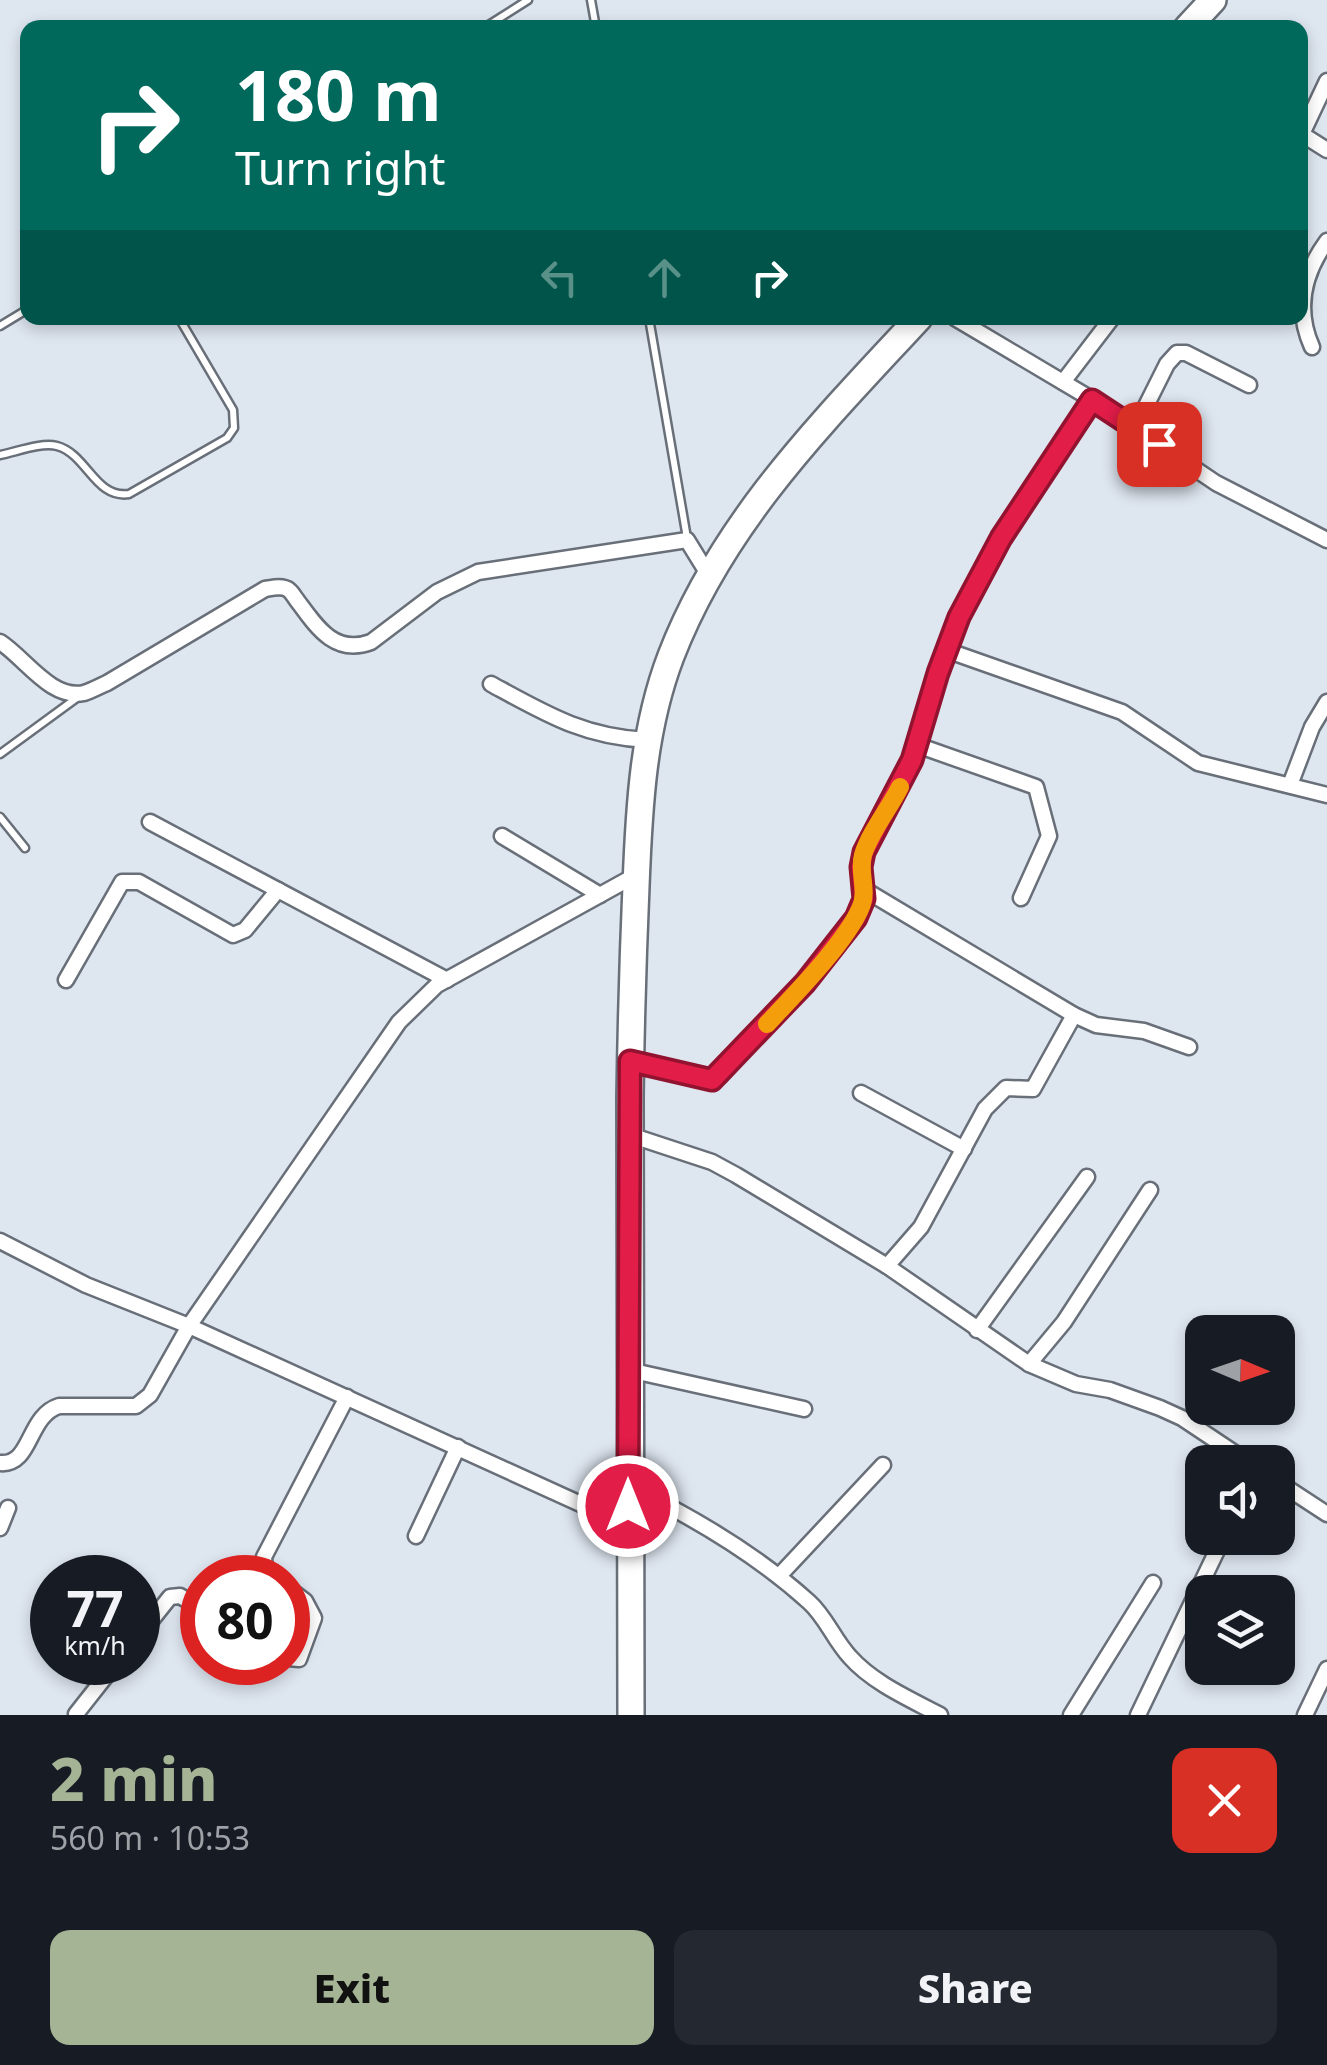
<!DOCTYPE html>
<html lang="en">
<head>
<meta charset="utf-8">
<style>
	:root { --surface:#171b24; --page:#242831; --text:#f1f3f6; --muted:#9ea1a6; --accent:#a4b495 }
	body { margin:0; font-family:"Noto Sans",sans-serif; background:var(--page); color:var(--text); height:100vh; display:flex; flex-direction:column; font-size:38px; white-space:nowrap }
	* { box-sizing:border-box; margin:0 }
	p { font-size:32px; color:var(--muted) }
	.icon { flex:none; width:55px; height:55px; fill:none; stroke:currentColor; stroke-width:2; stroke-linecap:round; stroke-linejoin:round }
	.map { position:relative; height:1715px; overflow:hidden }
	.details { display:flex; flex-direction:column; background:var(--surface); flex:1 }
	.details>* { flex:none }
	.hud { position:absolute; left:20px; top:20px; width:1288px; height:305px; border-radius:20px; box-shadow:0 5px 15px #0003; background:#00695c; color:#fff; overflow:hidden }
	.needle { width:65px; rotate:92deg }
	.fabs { position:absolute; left:1185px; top:1315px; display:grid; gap:20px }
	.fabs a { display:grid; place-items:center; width:110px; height:110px; border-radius:20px; background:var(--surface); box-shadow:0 5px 15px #0003; font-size:50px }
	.speed { position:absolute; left:30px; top:1555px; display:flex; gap:20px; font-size:50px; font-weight:700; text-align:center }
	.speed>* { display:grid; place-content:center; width:130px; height:130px; border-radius:50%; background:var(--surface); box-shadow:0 5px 15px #0003; line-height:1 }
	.speed small { font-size:25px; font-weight:400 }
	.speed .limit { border:15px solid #d22; background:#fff; color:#111 }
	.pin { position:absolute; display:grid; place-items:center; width:85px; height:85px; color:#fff; margin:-42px; border-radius:20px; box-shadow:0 5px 15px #0006 }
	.me { position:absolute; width:110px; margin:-55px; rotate:0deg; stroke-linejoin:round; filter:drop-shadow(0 0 8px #0008) }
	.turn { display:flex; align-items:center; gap:35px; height:210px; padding:0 50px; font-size:45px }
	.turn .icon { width:130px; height:130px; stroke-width:2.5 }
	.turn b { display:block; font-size:70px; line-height:85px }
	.lanes { display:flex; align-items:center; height:95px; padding:0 50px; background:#0003; justify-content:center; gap:50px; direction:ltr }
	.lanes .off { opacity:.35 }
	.round { display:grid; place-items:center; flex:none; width:105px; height:105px; border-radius:20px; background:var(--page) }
	.headline { display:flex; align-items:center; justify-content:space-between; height:170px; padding:0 50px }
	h1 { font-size:60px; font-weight:800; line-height:75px; color:var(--accent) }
	.cta { display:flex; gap:20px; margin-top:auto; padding:20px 50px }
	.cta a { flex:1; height:115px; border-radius:20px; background:var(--accent); color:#111; font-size:40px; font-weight:800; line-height:115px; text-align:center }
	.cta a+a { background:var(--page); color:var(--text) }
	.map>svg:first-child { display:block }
</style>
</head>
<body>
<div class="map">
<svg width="1327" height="1715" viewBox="0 0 1327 1715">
	<rect width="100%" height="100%" fill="#dee6f0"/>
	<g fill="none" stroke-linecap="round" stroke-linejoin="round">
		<defs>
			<g id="lane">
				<path d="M 591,0 L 596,28"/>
				<path d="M 484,28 L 528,0"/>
				<path d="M 649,318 L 687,538"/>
				<path d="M 0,326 L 28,309"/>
				<path d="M 0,455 C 16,452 41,442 57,446 C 87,454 95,499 129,494 L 227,438 L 234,428 L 233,410 L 179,318"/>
				<path d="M 0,754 L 78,697"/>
				<path d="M 0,817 L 25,848"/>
			</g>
			<g id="street">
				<path d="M 1300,133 L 1327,150"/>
				<path d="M 1302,134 L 1327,81"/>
				<path d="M 955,318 L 1093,400 L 1216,483 L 1327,540"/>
				<path d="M 1312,347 C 1295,309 1303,274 1327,241"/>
				<path d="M 1063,382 L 1112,318"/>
				<path d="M 1135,428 L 1167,364 L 1177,353 L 1186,353 L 1249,385"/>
				<path d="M 0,642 C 25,658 51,700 84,693 C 91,691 100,686 107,683 L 265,589 C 272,588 282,585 289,590 C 290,590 298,602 299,603 C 318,629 336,655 371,642 L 437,592 L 478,572 L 687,540 L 708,574"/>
				<path d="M 946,650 L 1122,712 L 1198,763 L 1327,795"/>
				<path d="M 491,684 C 546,714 584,737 647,740"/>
				<path d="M 917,745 L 1036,787 L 1049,836 L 1021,898"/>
				<path d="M 1290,785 L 1312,727 L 1327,702"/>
				<path d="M 150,822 L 447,980"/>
				<path d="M 502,836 L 600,895"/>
				<path d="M 865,890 L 1074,1015 L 1096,1025 L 1144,1031 L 1189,1047"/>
				<path d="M 66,980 L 122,882 L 139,882 L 233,935 L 245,930 L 278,890"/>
				<path d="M 631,1061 L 703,1080 L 720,1076 L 805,983 L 856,918 L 864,899 L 861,867 L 864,852 L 912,760 L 937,673 L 977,582 L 1001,538 L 1093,400"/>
				<path d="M 861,1093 L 964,1149"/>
				<path d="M 630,1135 L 712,1162 L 736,1175 L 887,1266 L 1029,1364 L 1076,1384 L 1110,1390 L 1160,1408 L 1182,1418 L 1248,1462"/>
				<path d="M 0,1241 L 86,1285 L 189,1326 L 629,1526"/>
				<path d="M 887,1266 L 921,1227 L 985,1109 L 1006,1088 L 1033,1089 L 1074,1015"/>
				<path d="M 977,1330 L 1087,1177"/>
				<path d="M 1029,1364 L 1064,1322 L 1150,1190"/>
				<path d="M 629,1370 L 804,1409"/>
				<path d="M 0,1463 C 32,1466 27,1416 59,1406 L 136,1406 L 150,1395 L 189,1326 L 399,1022 L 437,985 L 636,875"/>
				<path d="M 1278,1482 L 1327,1514"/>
				<path d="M 629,1486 C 693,1517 756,1554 809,1602 C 826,1617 834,1640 850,1657 C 873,1683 910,1699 940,1715"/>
				<path d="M 0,1528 L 8,1508"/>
				<path d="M 416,1536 L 458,1447"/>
				<path d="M 779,1576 L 883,1465"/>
				<path d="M 274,1578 L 265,1570 L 264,1557 L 347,1397"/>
				<path d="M 288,1588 L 305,1601 L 314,1618 L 299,1659 L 288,1658"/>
				<path d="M 138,1637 L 170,1597 L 180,1596 L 202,1609"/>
				<path d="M 76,1714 L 117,1662"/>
				<path d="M 1071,1715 L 1153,1583"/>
				<path d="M 1138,1715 L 1223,1538"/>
				<path d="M 1305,1715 L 1327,1669"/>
			</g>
			<g id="highway">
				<path d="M 1187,28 L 1213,0"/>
				<path d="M 631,1715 C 630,1509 630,1303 630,1097 C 631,1026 633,956 636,886 C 639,807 643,729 671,656 C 723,521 823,422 919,318"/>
			</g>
		</defs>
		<use href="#lane" stroke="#686f78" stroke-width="11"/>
		<use href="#street" stroke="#686f78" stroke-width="19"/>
		<use href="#highway" stroke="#686f78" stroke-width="30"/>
		<use href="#lane" stroke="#fff" stroke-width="6"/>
		<use href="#street" stroke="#fff" stroke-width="14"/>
		<use href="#highway" stroke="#fff" stroke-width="25"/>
	</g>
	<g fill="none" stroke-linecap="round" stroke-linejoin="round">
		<defs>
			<path id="route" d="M 628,1506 L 630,1061 L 712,1080 L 805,983 L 856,918 L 864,899 L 861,867 L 864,852 L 912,760 L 938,673 L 959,617 L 1001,538 L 1092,400 L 1159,444"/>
		</defs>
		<use href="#route" stroke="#92132f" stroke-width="25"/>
		<use href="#route" stroke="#e11d48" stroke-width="18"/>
		<path stroke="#f59e0b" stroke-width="18" d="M 767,1024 C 794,995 845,943 860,909 C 869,891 858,873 863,855 C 870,832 889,809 900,787"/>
	</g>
</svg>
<div class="fabs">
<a><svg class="needle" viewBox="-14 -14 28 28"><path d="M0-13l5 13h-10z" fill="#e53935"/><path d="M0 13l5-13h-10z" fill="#9ea1a6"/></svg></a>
<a><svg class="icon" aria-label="sound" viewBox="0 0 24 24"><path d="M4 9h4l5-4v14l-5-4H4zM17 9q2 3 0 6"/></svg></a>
<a><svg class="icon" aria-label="layers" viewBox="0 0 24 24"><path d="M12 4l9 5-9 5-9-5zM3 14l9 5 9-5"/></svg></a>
</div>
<div class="speed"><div>77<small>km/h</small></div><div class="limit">80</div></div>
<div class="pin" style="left:1159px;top:444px;background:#d93025"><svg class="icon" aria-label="arrive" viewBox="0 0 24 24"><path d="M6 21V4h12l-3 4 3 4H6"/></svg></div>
<svg class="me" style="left:628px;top:1506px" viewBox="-20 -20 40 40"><circle r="17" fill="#e11d48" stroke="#fff" stroke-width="3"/><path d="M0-11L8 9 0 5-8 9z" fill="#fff"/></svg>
<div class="hud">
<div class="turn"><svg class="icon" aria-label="right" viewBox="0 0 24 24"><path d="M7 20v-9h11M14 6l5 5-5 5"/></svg><div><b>180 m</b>Turn right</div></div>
<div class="lanes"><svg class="icon off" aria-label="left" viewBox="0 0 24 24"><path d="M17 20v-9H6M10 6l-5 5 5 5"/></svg><svg class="icon off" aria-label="ahead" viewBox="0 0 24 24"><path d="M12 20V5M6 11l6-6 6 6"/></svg><svg class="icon" aria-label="right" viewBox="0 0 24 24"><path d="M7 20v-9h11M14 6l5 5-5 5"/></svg></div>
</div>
</div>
<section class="details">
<div class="headline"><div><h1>2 min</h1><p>560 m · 10:53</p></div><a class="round" style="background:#d93025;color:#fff"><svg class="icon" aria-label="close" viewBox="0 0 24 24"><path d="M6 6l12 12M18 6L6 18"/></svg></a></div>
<div class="cta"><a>Exit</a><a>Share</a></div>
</section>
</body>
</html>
